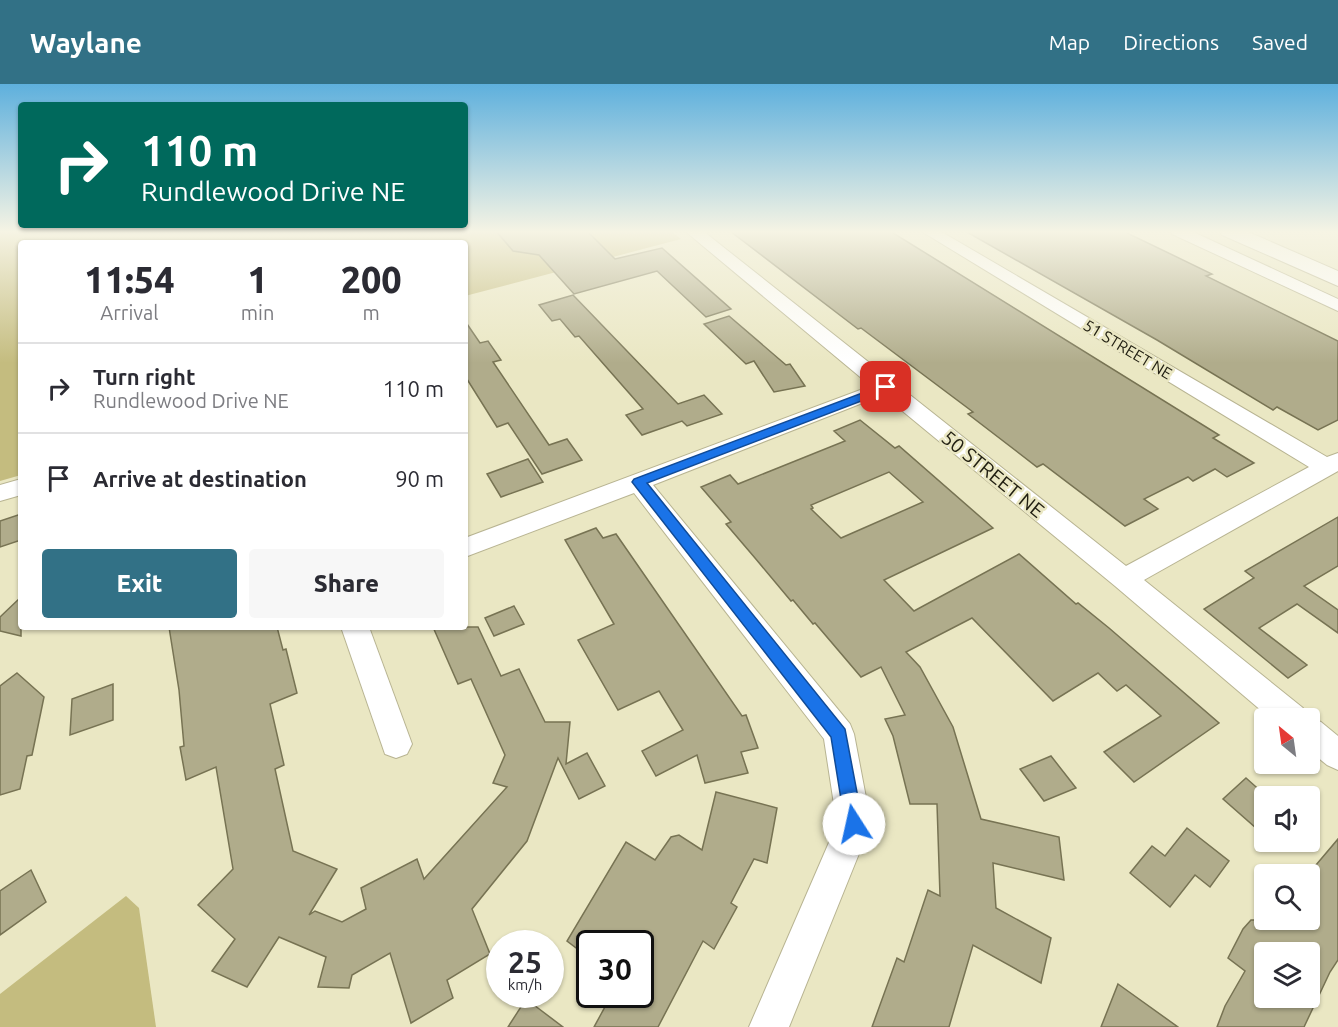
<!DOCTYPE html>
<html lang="en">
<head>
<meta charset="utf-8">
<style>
	:root { --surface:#fff; --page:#f7f7f7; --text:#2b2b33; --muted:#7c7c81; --line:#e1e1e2; --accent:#327186 }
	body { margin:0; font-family:Ubuntu,sans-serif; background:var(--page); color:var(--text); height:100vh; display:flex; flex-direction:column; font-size:22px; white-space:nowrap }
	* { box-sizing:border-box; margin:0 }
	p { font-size:20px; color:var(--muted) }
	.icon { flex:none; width:33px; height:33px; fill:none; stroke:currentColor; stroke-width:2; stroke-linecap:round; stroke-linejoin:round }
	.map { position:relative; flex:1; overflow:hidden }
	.panel { position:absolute; left:18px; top:156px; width:450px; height:390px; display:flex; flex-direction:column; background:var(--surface); border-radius:6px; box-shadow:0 2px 4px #0004 }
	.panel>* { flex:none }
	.banner { position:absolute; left:18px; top:18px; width:450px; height:126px; border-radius:6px; box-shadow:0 2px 4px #0004; background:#00695c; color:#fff; overflow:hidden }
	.needle { width:39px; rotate:331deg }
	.tools { position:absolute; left:1254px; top:624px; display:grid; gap:12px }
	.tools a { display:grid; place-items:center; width:66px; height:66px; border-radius:6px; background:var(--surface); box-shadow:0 2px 4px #0004; font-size:30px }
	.speed { position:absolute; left:486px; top:846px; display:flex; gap:12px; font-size:30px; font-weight:700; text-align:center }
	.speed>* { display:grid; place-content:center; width:78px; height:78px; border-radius:50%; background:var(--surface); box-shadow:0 2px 4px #0004; line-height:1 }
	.speed small { font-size:15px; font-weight:400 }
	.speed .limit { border:3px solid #111; border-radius:9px; background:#fff; color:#111 }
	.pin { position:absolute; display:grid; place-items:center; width:51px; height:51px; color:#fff; margin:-26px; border-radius:12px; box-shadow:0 3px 9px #0006 }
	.me { position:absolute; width:66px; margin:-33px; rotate:350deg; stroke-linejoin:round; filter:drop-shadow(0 0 4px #0008) }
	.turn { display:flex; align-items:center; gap:21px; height:126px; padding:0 24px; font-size:27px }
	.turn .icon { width:78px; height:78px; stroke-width:2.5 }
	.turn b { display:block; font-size:42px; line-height:51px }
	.eta { display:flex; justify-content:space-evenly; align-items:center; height:102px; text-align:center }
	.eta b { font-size:36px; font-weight:800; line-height:42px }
	.action { display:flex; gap:12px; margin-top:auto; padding:12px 24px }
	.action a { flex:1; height:69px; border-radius:6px; background:var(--accent); color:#fff; font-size:24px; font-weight:800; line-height:69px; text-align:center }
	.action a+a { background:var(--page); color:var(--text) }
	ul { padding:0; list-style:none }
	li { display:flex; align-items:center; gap:18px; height:90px; padding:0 24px; border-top:2px solid var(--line) }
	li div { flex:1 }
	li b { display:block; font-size:22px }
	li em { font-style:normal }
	header { display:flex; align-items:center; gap:36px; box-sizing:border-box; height:84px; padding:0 30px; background:var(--accent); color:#fff }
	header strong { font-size:28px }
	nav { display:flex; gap:33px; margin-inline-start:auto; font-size:21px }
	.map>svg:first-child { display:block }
</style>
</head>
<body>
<header>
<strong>Waylane</strong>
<nav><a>Map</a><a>Directions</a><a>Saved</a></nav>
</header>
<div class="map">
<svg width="1338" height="943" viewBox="0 0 1338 943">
	<rect width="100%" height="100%" fill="#eae7c3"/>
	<g fill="#c4bc7f">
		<path d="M 0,147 L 671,147 L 681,155 L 465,212 L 465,159 L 21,159 L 21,391 L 0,397 Z"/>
		<path d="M 126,812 L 139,824 L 156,943 L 0,943 L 0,910 Z"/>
	</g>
	<g fill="#b0ac8b" stroke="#777353" stroke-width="1.5" fill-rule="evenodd">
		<path d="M 496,147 L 587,147 L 615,175 L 662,164 L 731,225 L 706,233 L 657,187 L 574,210 L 539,171 L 513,167 Z"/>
		<path d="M 730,147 L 890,147 L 1219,351 L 1213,354 L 1254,379 L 1227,393 L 1215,385 L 1193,397 L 1188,393 L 1144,415 L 1158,425 L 1125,442 L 1043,380 L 1037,383 L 968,330 L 973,328 L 861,244 L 858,245 Z"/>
		<path d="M 965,147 L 1123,147 L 1212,190 L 1206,192 L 1338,257 L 1338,336 L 1318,346 L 1277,323 L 1273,326 L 1157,256 Z"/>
		<path d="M 573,211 L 678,320 L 704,311 L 722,330 L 687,342 L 682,337 L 642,351 L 626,331 L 643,325 L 579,252 L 575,253 L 560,235 L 552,237 L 539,221 Z"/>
		<path d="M 729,232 L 786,281 L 790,280 L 805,302 L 774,308 L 754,277 L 746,280 L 704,240 Z"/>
		<path d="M 465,237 L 480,259 L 488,257 L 501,276 L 493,278 L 549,361 L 567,355 L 582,376 L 542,390 L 508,339 L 497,343 L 465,292 Z"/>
		<path d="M 860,336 L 895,364 L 899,362 L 993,444 L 884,496 L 914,527 L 1019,470 L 1076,520 L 1078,519 L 1109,544 L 1219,639 L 1134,698 L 1104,668 L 1161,632 L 1126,601 L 1117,607 L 1098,589 L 1053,617 L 972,534 L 906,568 L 920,583 L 953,643 L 981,735 L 1059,753 L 1064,796 L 993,779 L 996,824 L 1051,854 L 1041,899 L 973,861 L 949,943 L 872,943 L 897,874 L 904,878 L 928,806 L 940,812 L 937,720 L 910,720 L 893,652 L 885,635 L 905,631 L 881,583 L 861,593 L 815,539 L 813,540 L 793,516 L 791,517 L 755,474 L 726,440 L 731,438 L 701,403 L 730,391 L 738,400 L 845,357 L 834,347 ZM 889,388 L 923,418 L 841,454 L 811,425 L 813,424 L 811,421 Z"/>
		<path d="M 528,375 L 543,398 L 501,413 L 487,390 Z"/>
		<path d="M 21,430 L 21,456 L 0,463 L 0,437 Z"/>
		<path d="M 1338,433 L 1338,482 L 1304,502 L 1338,526 L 1338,549 L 1297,520 L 1259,544 L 1307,581 L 1288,594 L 1204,525 L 1254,494 L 1245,487 Z"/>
		<path d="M 596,444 L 603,454 L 616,450 L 742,632 L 746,631 L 758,664 L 741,668 L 748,689 L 705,699 L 697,671 L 656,692 L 642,667 L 683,646 L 659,607 L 618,626 L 578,556 L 614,540 L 565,456 Z"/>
		<path d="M 21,513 L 21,552 L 0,547 L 0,533 Z"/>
		<path d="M 514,522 L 524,540 L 494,552 L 485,534 Z"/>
		<path d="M 169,543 L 277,543 L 283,566 L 286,565 L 297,609 L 270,620 L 284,681 L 275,685 L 293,767 L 337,785 L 309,831 L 315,827 L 342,838 L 366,825 L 361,804 L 417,775 L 424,795 L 507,703 L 493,699 L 505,671 L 471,595 L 458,600 L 433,543 L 478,543 L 501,592 L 519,585 L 545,638 L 570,638 L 566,680 L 587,669 L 605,702 L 579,715 L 558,674 L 527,757 L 472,825 L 490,870 L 447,896 L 453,914 L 411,939 L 390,869 L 352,891 L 349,904 L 318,903 L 326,873 L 279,853 L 247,903 L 212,887 L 235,855 L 198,821 L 233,785 L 216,683 L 186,696 L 180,663 L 184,662 L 179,606 Z"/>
		<path d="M 17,589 L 44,613 L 32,671 L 27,672 L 20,705 L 0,711 L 0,602 Z"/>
		<path d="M 113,600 L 113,636 L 70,651 L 72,615 Z"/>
		<path d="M 1051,672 L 1076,704 L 1044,717 L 1020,685 Z"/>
		<path d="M 1246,694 L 1264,710 L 1264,751 L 1223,715 Z"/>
		<path d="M 716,708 L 777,724 L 767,779 L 754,775 L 731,819 L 737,823 L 714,865 L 703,857 L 658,943 L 594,943 L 612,910 L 640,910 L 640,860 L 590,860 L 588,873 L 567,857 L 626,758 L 655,776 L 671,753 L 679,751 L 702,766 Z"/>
		<path d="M 1187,744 L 1229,777 L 1210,803 L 1195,791 L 1170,823 L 1130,789 L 1152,762 L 1165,772 Z"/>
		<path d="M 1338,755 L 1338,876 L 1330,888 L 1304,943 L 1217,943 L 1225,922 L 1245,887 L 1228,874 L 1243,845 L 1251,836 L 1310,836 L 1310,788 ZM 1264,868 L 1310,868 L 1310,914 L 1264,914 Z"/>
		<path d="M 31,786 L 46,818 L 0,851 L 0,807 Z"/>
		<path d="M 1118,900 L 1178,943 L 1101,943 Z"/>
		<path d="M 526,915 L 563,943 L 508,943 Z"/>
	</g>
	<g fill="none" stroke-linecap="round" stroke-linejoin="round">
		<defs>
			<g id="minor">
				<path d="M 685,147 L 703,147 L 1126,482 L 1309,383 L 921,147 L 940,147 L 1327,373 L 1338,369 L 1338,387 L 1144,496 L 1303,624 L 1307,634 L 1270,634 L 1115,502 L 883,311 L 653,401 L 850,640 L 854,650 L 871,740 L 789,943 L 749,943 L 837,740 L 824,655 L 634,409 L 465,473 L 465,454 L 871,302 Z"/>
				<path d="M 1170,147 L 1191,147 L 1338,215 L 1338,227 L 1172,150 Z"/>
				<path d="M 21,395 L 21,411 L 0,417 L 0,401 Z"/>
				<path d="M 341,543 L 369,543 L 412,660 L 407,670 L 396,674 L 385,670 Z"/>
				<path d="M 1309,634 L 1310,634 L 1321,638 L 1338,652 L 1338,686 L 1327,681 L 1310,667 Z"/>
			</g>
			<path id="secondary" d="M 1219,147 L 1246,147 L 1338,187 L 1338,202 L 1222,151 Z"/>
		</defs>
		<use href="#minor" stroke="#b8b492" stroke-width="2"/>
		<use href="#secondary" stroke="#b8b492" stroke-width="2"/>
		<use href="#minor" fill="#fff" fill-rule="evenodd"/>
		<use href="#secondary" fill="#fff" fill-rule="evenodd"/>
	</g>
	<linearGradient id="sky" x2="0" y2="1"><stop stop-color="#5eb0dd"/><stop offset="0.53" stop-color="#f6f4e4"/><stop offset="1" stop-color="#f6f4e4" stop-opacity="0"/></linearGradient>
	<rect width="1338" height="279" fill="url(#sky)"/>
	<path fill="#1a73e8" stroke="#114b97" stroke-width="1.5" d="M 886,300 L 890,301 L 890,306 L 647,399 L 845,645 L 863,740 L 860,746 L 854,749 L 848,746 L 845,740 L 831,653 L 632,398 L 634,395 Z"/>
	<g text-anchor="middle" stroke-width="5" stroke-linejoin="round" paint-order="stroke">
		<g font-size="16" fill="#222013" stroke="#eae7c3">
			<text transform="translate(1128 265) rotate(31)" y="6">51 STREET NE</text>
		</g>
		<g font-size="20" fill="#222013" stroke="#eae7c3">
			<text transform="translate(993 390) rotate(39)" y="7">50 STREET NE</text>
		</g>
	</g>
</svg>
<div class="tools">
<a><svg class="needle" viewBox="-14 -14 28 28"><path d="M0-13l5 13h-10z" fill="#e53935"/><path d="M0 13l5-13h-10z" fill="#7c7c81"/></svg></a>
<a><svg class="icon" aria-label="sound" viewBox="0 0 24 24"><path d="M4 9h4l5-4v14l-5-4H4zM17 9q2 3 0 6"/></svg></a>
<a><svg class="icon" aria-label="search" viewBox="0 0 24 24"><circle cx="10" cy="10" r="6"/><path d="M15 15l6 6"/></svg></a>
<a><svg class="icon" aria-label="layers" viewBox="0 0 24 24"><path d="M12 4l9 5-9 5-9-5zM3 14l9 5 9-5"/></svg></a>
</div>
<div class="speed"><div>25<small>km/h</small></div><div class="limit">30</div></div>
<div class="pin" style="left:886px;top:303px;background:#d93025"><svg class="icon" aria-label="arrive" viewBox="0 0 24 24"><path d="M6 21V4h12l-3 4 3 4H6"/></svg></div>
<svg class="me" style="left:854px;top:740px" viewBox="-20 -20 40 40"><circle r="19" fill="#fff"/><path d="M0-13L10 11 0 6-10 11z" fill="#1a73e8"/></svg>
<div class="banner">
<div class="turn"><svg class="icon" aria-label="right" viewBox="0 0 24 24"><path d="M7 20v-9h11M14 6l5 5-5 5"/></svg><div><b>110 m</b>Rundlewood Drive NE</div></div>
</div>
<section class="panel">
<div class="eta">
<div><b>11:54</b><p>Arrival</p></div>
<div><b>1</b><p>min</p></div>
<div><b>200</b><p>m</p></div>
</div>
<ul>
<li><svg class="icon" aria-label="right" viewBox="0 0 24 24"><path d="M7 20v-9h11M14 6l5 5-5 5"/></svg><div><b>Turn right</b><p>Rundlewood Drive NE</p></div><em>110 m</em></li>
<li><svg class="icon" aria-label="arrive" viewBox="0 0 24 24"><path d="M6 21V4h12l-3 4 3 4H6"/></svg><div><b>Arrive at destination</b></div><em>90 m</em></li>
</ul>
<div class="action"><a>Exit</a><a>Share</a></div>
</section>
</div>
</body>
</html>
